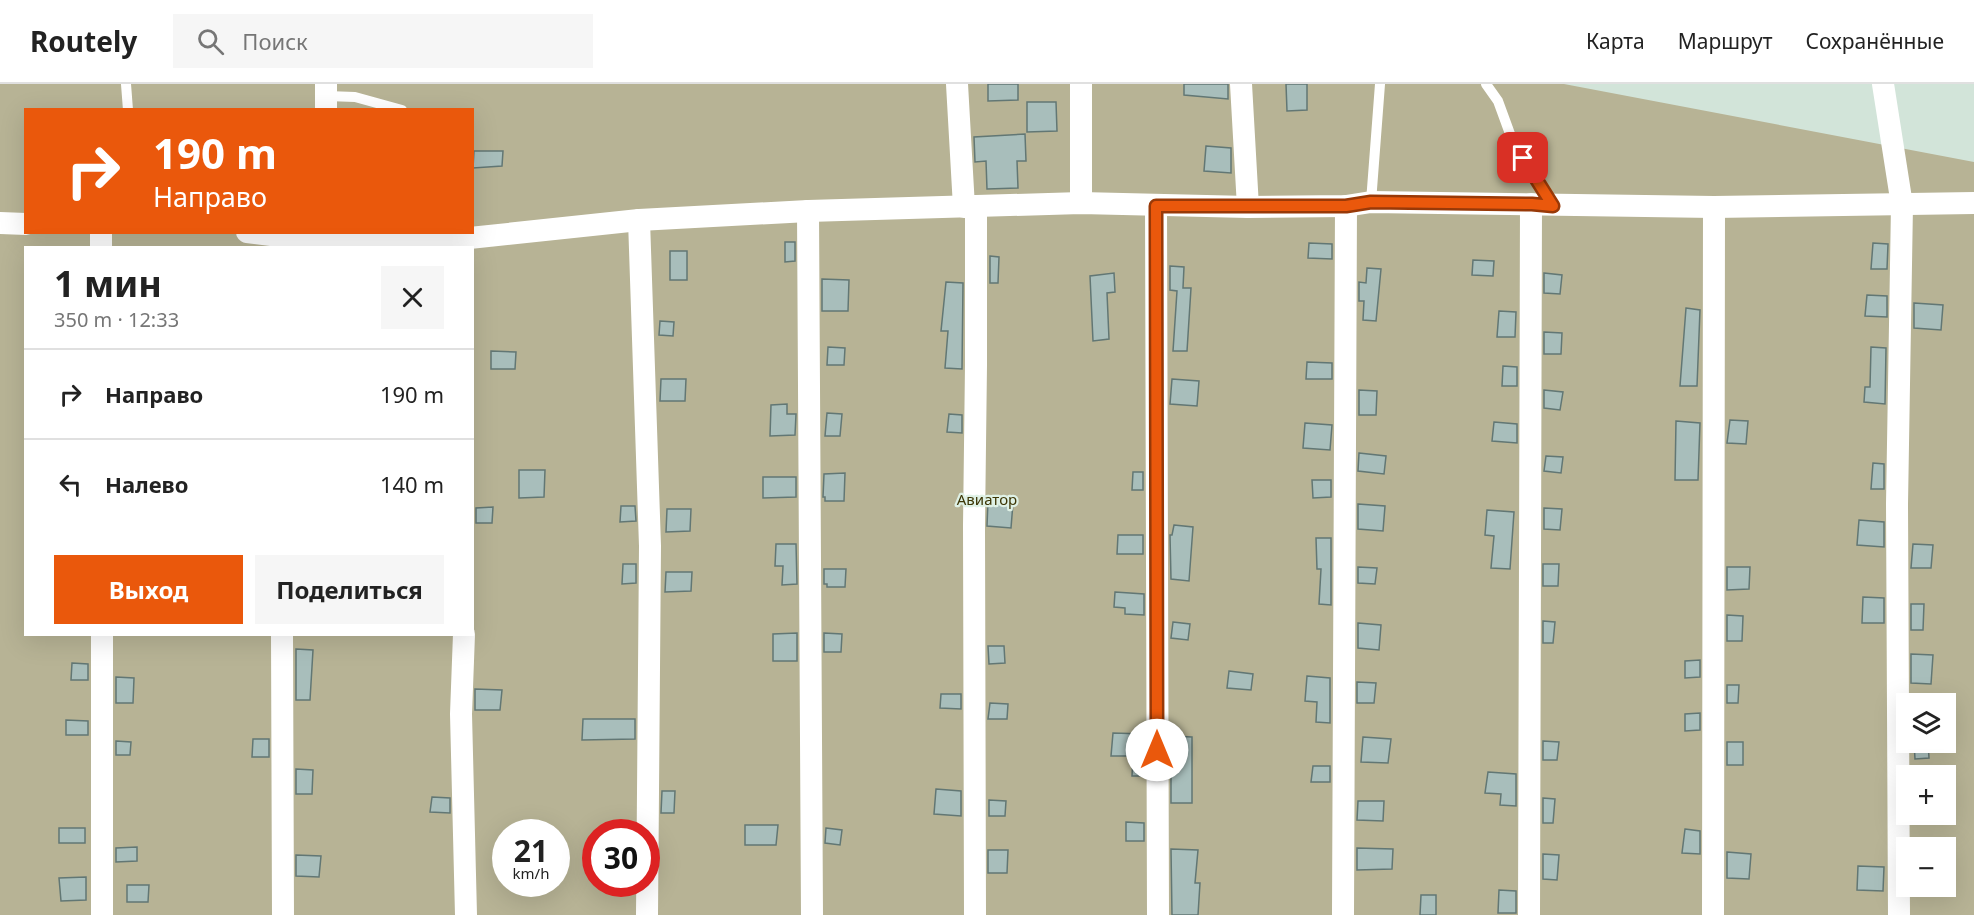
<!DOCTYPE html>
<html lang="ru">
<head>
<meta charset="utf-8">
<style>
	:root { --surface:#fff; --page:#f6f6f6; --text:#222; --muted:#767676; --line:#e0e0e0; --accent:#ea580c }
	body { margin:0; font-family:"Noto Sans",sans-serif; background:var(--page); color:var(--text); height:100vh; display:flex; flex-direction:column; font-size:22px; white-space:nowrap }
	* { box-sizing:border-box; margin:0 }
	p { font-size:20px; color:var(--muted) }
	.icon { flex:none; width:33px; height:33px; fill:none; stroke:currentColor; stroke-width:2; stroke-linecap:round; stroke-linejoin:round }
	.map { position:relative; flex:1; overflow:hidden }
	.details { position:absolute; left:24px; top:162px; width:450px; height:390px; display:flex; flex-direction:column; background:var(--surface); border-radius:0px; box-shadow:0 6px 24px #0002 }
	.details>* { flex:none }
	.hud { position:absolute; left:24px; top:24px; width:450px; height:126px; border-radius:0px; box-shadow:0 6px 24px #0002; background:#ea580c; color:#fff; overflow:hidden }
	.buttons { position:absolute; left:1896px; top:609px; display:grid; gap:12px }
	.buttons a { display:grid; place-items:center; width:60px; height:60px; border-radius:0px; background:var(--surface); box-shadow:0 6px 24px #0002; font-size:30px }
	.speed { position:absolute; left:492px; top:735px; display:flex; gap:12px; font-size:30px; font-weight:700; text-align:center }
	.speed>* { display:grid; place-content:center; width:78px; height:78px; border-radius:50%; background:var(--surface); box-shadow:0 6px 24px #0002; line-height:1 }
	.speed small { font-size:15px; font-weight:400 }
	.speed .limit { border:9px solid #d22; background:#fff; color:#111 }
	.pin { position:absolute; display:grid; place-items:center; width:51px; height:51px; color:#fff; margin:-26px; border-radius:12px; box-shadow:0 3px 9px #0006 }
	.me { position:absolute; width:66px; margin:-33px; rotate:0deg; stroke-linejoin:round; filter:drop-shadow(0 0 4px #0008) }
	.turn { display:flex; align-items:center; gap:21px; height:126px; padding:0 30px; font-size:27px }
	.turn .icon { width:78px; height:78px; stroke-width:2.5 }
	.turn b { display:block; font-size:42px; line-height:51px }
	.round { display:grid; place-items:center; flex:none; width:63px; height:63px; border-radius:0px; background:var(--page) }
	.overview { display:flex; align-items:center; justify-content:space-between; height:102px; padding:0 30px }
	h1 { font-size:36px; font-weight:700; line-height:45px }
	.action { display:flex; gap:12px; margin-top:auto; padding:12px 30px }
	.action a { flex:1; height:69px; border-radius:0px; background:var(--accent); color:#fff; font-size:24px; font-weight:700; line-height:69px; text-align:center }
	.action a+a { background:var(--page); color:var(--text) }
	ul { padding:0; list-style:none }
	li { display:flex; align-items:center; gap:18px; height:90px; padding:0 30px; border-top:2px solid var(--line) }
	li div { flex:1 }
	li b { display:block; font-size:22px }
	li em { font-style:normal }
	header { display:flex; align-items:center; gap:36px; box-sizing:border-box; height:84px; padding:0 30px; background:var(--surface); border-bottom:2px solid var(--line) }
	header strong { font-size:28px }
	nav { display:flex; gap:33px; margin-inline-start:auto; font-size:21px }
	.search { width:420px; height:54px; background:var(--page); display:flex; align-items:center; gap:15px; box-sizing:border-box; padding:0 21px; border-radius:0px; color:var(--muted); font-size:22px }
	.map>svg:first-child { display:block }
</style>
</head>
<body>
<header>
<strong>Routely</strong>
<div class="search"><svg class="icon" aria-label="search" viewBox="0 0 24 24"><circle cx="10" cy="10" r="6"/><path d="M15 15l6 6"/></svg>Поиск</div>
<nav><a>Карта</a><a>Маршрут</a><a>Сохранённые</a></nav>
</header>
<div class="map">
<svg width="1974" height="831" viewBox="0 0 1974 831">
	<rect width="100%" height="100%" fill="#d2e4d9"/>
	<path fill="#b7b395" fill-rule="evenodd" d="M 0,0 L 1564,0 L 1974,78 L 1974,831 L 0,831 ZM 26,26 L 472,26 L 472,148 L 26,148 ZM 26,164 L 472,164 L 472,550 L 26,550 ZM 1906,620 L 1946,620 L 1946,658 L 1906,658 ZM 1906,692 L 1946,692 L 1946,730 L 1906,730 ZM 506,748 L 556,748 L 556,800 L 506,800 ZM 596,748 L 646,748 L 646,800 L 596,800 ZM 1906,764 L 1946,764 L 1946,802 L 1906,802 Z"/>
	<g fill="#a8bebb" stroke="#627774" stroke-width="1.5">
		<path d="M 988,0 L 1018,0 L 1018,16 L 988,17 Z"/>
		<path d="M 1184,0 L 1228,0 L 1228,15 L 1184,11 Z"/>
		<path d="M 1286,0 L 1307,0 L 1307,26 L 1287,27 Z"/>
		<path d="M 1027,18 L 1056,18 L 1057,47 L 1027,48 Z"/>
		<path d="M 1025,50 L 1026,77 L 1017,77 L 1018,104 L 987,105 L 986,77 L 975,78 L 974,53 Z"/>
		<path d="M 1206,62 L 1231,64 L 1231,89 L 1204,87 Z"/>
		<path d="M 474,67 L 503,67 L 502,82 L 473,84 Z"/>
		<path d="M 785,158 L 795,158 L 795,177 L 785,178 Z"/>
		<path d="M 1309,159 L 1332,160 L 1332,175 L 1308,174 Z"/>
		<path d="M 1873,159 L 1888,160 L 1887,185 L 1871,185 Z"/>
		<rect x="670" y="167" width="17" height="29"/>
		<path d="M 990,172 L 999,173 L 998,199 L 990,199 Z"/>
		<path d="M 1473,176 L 1494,177 L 1493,192 L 1472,191 Z"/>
		<path d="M 1170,182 L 1184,183 L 1183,204 L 1191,204 L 1187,267 L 1173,267 L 1177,207 L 1170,206 Z"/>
		<path d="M 1367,184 L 1381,185 L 1376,237 L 1363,236 L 1364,217 L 1359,217 L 1359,198 L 1366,199 Z"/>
		<path d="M 1114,189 L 1115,208 L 1107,209 L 1109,255 L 1093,257 L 1090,192 Z"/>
		<path d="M 1544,189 L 1562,191 L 1560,210 L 1544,209 Z"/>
		<path d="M 822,195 L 849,196 L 848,227 L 822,227 Z"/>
		<path d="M 946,198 L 963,199 L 962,285 L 945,284 L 948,247 L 941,247 Z"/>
		<path d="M 1867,211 L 1887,212 L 1887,233 L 1865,232 Z"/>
		<path d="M 1914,219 L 1943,221 L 1941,246 L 1914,244 Z"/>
		<path d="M 1686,224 L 1700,226 L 1697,302 L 1680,302 Z"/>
		<path d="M 1499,227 L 1516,228 L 1515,253 L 1497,253 Z"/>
		<path d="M 660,237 L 674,238 L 673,252 L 659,251 Z"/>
		<path d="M 1544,248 L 1562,249 L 1561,270 L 1544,270 Z"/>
		<path d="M 828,263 L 845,264 L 844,281 L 827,281 Z"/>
		<path d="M 1871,263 L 1886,264 L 1885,320 L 1864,318 L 1865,303 L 1870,303 Z"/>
		<path d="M 491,267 L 516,268 L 515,285 L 491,285 Z"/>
		<path d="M 1307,278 L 1332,279 L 1332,295 L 1306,295 Z"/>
		<path d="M 1503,282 L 1517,283 L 1517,302 L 1502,302 Z"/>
		<path d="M 661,295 L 686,295 L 685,317 L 660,317 Z"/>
		<path d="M 1172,295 L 1199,297 L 1197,322 L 1170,320 Z"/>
		<path d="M 1359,306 L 1377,307 L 1376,331 L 1359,331 Z"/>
		<path d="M 1544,306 L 1563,308 L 1560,326 L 1544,324 Z"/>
		<path d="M 787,320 L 787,330 L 796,330 L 795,351 L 770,352 L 771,321 Z"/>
		<path d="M 827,329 L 842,330 L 840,352 L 825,352 Z"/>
		<path d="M 949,330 L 962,331 L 962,349 L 947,348 Z"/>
		<path d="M 1730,336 L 1748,337 L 1746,360 L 1727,359 Z"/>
		<path d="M 1676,337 L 1700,339 L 1698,396 L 1675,396 Z"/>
		<path d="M 1494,338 L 1517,340 L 1517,359 L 1492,357 Z"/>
		<path d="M 1305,339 L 1332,341 L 1330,366 L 1303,364 Z"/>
		<path d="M 1359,369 L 1386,372 L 1384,390 L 1358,387 Z"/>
		<path d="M 1546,372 L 1563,373 L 1561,389 L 1544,387 Z"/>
		<path d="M 1873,379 L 1884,380 L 1884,405 L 1871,405 Z"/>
		<path d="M 519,386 L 545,386 L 544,413 L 519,414 Z"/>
		<path d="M 1133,388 L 1143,388 L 1143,406 L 1132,406 Z"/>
		<path d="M 845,389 L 844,417 L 825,417 L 825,413 L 823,413 L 824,390 Z"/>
		<path d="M 763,393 L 796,393 L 796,413 L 763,414 Z"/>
		<path d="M 1312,396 L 1331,396 L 1331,413 L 1313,414 Z"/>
		<path d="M 988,417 L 1013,419 L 1011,444 L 987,442 Z"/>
		<path d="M 1358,420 L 1385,422 L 1383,447 L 1358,445 Z"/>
		<path d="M 621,422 L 635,422 L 636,437 L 620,438 Z"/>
		<path d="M 493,423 L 492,439 L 476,439 L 476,424 Z"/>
		<path d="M 1544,424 L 1562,425 L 1560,446 L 1544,445 Z"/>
		<path d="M 667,425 L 691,425 L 690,447 L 666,448 Z"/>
		<path d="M 1487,426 L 1514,428 L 1510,485 L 1491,484 L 1494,452 L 1485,451 Z"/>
		<path d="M 1859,436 L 1884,438 L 1884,463 L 1857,461 Z"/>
		<path d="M 1174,441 L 1193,443 L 1189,497 L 1171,495 L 1170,451 L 1172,451 Z"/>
		<path d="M 1118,451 L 1143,451 L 1143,470 L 1117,470 Z"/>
		<path d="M 1316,454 L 1331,454 L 1331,521 L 1319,520 L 1321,485 L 1317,485 Z"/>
		<path d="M 776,460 L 796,460 L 797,500 L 782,501 L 783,482 L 775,482 Z"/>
		<path d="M 1913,460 L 1933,461 L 1931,484 L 1911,484 Z"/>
		<path d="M 623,480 L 636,480 L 636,499 L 622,500 Z"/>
		<path d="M 1543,480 L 1559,480 L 1558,502 L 1543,502 Z"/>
		<path d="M 1358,483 L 1377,484 L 1375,500 L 1358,499 Z"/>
		<path d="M 1727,483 L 1750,483 L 1749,505 L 1727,506 Z"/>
		<path d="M 824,485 L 846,485 L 845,503 L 827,503 L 827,500 L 824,500 Z"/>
		<path d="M 666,488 L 692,488 L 691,507 L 665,508 Z"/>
		<path d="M 1115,508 L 1144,510 L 1144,531 L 1125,530 L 1125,524 L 1114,523 Z"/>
		<path d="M 1863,513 L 1884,514 L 1884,539 L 1862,539 Z"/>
		<path d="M 1911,520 L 1924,520 L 1923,546 L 1911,546 Z"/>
		<path d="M 1727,531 L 1743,532 L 1742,557 L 1727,557 Z"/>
		<path d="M 1543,537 L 1555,538 L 1553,559 L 1543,559 Z"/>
		<path d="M 1173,538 L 1190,540 L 1188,556 L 1171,554 Z"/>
		<path d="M 1358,539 L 1381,541 L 1379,566 L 1358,564 Z"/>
		<path d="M 797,549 L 797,577 L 773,577 L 773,550 Z"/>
		<path d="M 824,549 L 842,550 L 841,568 L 824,568 Z"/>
		<path d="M 988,562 L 1004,562 L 1005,579 L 989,580 Z"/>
		<path d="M 296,565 L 313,566 L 310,616 L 296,616 Z"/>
		<path d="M 1911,570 L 1933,571 L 1931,600 L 1911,599 Z"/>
		<path d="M 1700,576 L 1700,593 L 1685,594 L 1685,577 Z"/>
		<path d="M 72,579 L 88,580 L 88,596 L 71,596 Z"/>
		<path d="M 1229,587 L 1253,590 L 1251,606 L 1227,604 Z"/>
		<path d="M 1307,592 L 1330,594 L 1330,639 L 1316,638 L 1317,618 L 1305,617 Z"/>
		<path d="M 116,593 L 134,594 L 133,619 L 116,619 Z"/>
		<path d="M 1357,598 L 1376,599 L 1374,619 L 1357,619 Z"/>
		<path d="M 1727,601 L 1739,601 L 1738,619 L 1727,619 Z"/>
		<path d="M 475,605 L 502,606 L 500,626 L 475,626 Z"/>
		<path d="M 941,610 L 961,610 L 961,625 L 940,624 Z"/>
		<path d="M 990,619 L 1008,620 L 1007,635 L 988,635 Z"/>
		<path d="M 1700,629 L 1700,646 L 1685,647 L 1685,630 Z"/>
		<path d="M 583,635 L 635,635 L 635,655 L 582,656 Z"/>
		<path d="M 66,636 L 88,637 L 88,651 L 66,651 Z"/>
		<path d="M 1113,649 L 1144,650 L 1144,692 L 1132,692 L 1133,672 L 1111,672 Z"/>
		<path d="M 1171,652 L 1192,653 L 1192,719 L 1171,719 Z"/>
		<path d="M 1363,653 L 1391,655 L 1388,679 L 1361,678 Z"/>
		<path d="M 253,655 L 269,655 L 269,673 L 252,673 Z"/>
		<path d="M 116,657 L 131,658 L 130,671 L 116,671 Z"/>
		<path d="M 1543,657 L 1559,658 L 1557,676 L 1543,676 Z"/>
		<rect x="1727" y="658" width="16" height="23"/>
		<path d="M 1914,658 L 1928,658 L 1929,674 L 1915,675 Z"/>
		<path d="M 1313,682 L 1330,682 L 1330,698 L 1311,698 Z"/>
		<path d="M 296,685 L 313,686 L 312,710 L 296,710 Z"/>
		<path d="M 1488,688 L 1516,690 L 1516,722 L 1500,721 L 1501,710 L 1485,709 Z"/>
		<path d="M 936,705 L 961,707 L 961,732 L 934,730 Z"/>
		<path d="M 662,707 L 675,707 L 674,729 L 661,729 Z"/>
		<path d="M 432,713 L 450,714 L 450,729 L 430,728 Z"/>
		<path d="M 1543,714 L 1555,715 L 1553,739 L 1543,739 Z"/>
		<path d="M 989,716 L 1006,717 L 1005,732 L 989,732 Z"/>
		<path d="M 1358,717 L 1384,717 L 1383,737 L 1357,736 Z"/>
		<path d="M 1126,738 L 1144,739 L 1144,757 L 1126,757 Z"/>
		<path d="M 745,741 L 778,741 L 776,761 L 745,761 Z"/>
		<rect x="59" y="744" width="26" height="15"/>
		<path d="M 826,744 L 842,746 L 840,761 L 825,759 Z"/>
		<path d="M 1685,745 L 1700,747 L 1700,770 L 1682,769 Z"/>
		<path d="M 137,763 L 137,777 L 116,778 L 116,764 Z"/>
		<path d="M 1357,764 L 1393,765 L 1392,785 L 1357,786 Z"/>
		<path d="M 1171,765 L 1198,766 L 1195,799 L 1200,799 L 1198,831 L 1172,831 Z"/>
		<path d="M 988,766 L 1008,766 L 1007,789 L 988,789 Z"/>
		<path d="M 1727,768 L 1751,770 L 1749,795 L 1727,794 Z"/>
		<path d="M 1543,770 L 1559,771 L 1557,796 L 1543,795 Z"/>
		<path d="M 296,771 L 321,772 L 319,793 L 296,792 Z"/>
		<path d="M 1858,782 L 1884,783 L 1883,807 L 1857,806 Z"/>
		<path d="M 86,793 L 86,816 L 61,817 L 59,794 Z"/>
		<path d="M 127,801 L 149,801 L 148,818 L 127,818 Z"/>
		<path d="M 1499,806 L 1516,807 L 1516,829 L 1498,829 Z"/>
		<path d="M 1421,811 L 1436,811 L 1436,831 L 1420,831 Z"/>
	</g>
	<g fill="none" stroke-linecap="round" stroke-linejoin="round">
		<g stroke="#fff" stroke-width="10">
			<path d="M 126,0 L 128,26"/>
			<path d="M 1486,0 L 1498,17 L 1513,58 L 1553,122"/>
			<path d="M 327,12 L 355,13 L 402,26"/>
			<path d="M 1371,118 L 1380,0"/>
		</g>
		<g stroke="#fff" stroke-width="22">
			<path d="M 326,0 L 326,26"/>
			<path d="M 957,0 L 964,123"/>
			<path d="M 1081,0 L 1081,119"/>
			<path d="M 1241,0 L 1248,123"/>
			<path d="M 1883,0 L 1902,121 L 1897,420 L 1899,831"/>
			<path d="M 1156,122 L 1158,831"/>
			<path d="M 808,127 L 812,831"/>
			<path d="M 639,136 L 650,462 L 647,831"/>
			<path d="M 0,139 L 26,140"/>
			<path d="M 101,148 L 101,164"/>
			<path d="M 247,148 L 335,159 L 460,155 L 639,136 L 808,127 L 1081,119 L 1248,123 L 1346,122 L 1371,118 L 1714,123 L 1974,119"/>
			<path d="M 102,550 L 102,831"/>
			<path d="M 282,550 L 283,831"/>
			<path d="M 464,550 L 461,630 L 466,831"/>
			<path d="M 975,831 L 974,442 L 976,281 L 976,122"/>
			<path d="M 1343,831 L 1346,122"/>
			<path d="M 1529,831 L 1531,120"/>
			<path d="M 1713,831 L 1714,123"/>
		</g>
	</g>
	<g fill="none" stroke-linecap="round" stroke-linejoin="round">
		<defs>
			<path id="route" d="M 1157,666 L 1156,122 L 1346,122 L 1371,118 L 1532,120 L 1553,122 L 1523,74"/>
		</defs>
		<use href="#route" stroke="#983908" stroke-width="15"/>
		<use href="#route" stroke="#ea580c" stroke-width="10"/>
	</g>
	<g text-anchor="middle" stroke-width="4.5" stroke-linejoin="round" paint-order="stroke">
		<g font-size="15" fill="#3d3606" stroke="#dff1e6">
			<text x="987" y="421">Авиатор</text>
		</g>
	</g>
</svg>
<div class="buttons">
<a><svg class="icon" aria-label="layers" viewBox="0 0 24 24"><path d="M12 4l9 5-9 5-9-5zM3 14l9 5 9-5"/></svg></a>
<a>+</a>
<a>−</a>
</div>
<div class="speed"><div>21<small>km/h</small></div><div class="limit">30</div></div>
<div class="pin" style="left:1523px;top:74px;background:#d93025"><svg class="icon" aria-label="arrive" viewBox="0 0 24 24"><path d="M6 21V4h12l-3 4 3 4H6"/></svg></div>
<svg class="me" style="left:1157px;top:666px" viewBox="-20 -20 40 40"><circle r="19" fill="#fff"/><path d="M0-13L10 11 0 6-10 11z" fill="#ea580c"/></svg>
<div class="hud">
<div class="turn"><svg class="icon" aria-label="right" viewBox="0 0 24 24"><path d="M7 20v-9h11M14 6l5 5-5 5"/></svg><div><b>190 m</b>Направо</div></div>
</div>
<section class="details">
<div class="overview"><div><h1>1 мин</h1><p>350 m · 12:33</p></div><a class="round"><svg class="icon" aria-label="close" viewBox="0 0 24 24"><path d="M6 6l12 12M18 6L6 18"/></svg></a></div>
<ul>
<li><svg class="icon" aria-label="right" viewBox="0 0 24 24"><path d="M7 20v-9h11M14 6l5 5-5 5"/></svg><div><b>Направо</b></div><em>190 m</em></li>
<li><svg class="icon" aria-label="left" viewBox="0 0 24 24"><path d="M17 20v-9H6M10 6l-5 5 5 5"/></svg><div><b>Налево</b></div><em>140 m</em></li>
</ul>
<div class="action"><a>Выход</a><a>Поделиться</a></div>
</section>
</div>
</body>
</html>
